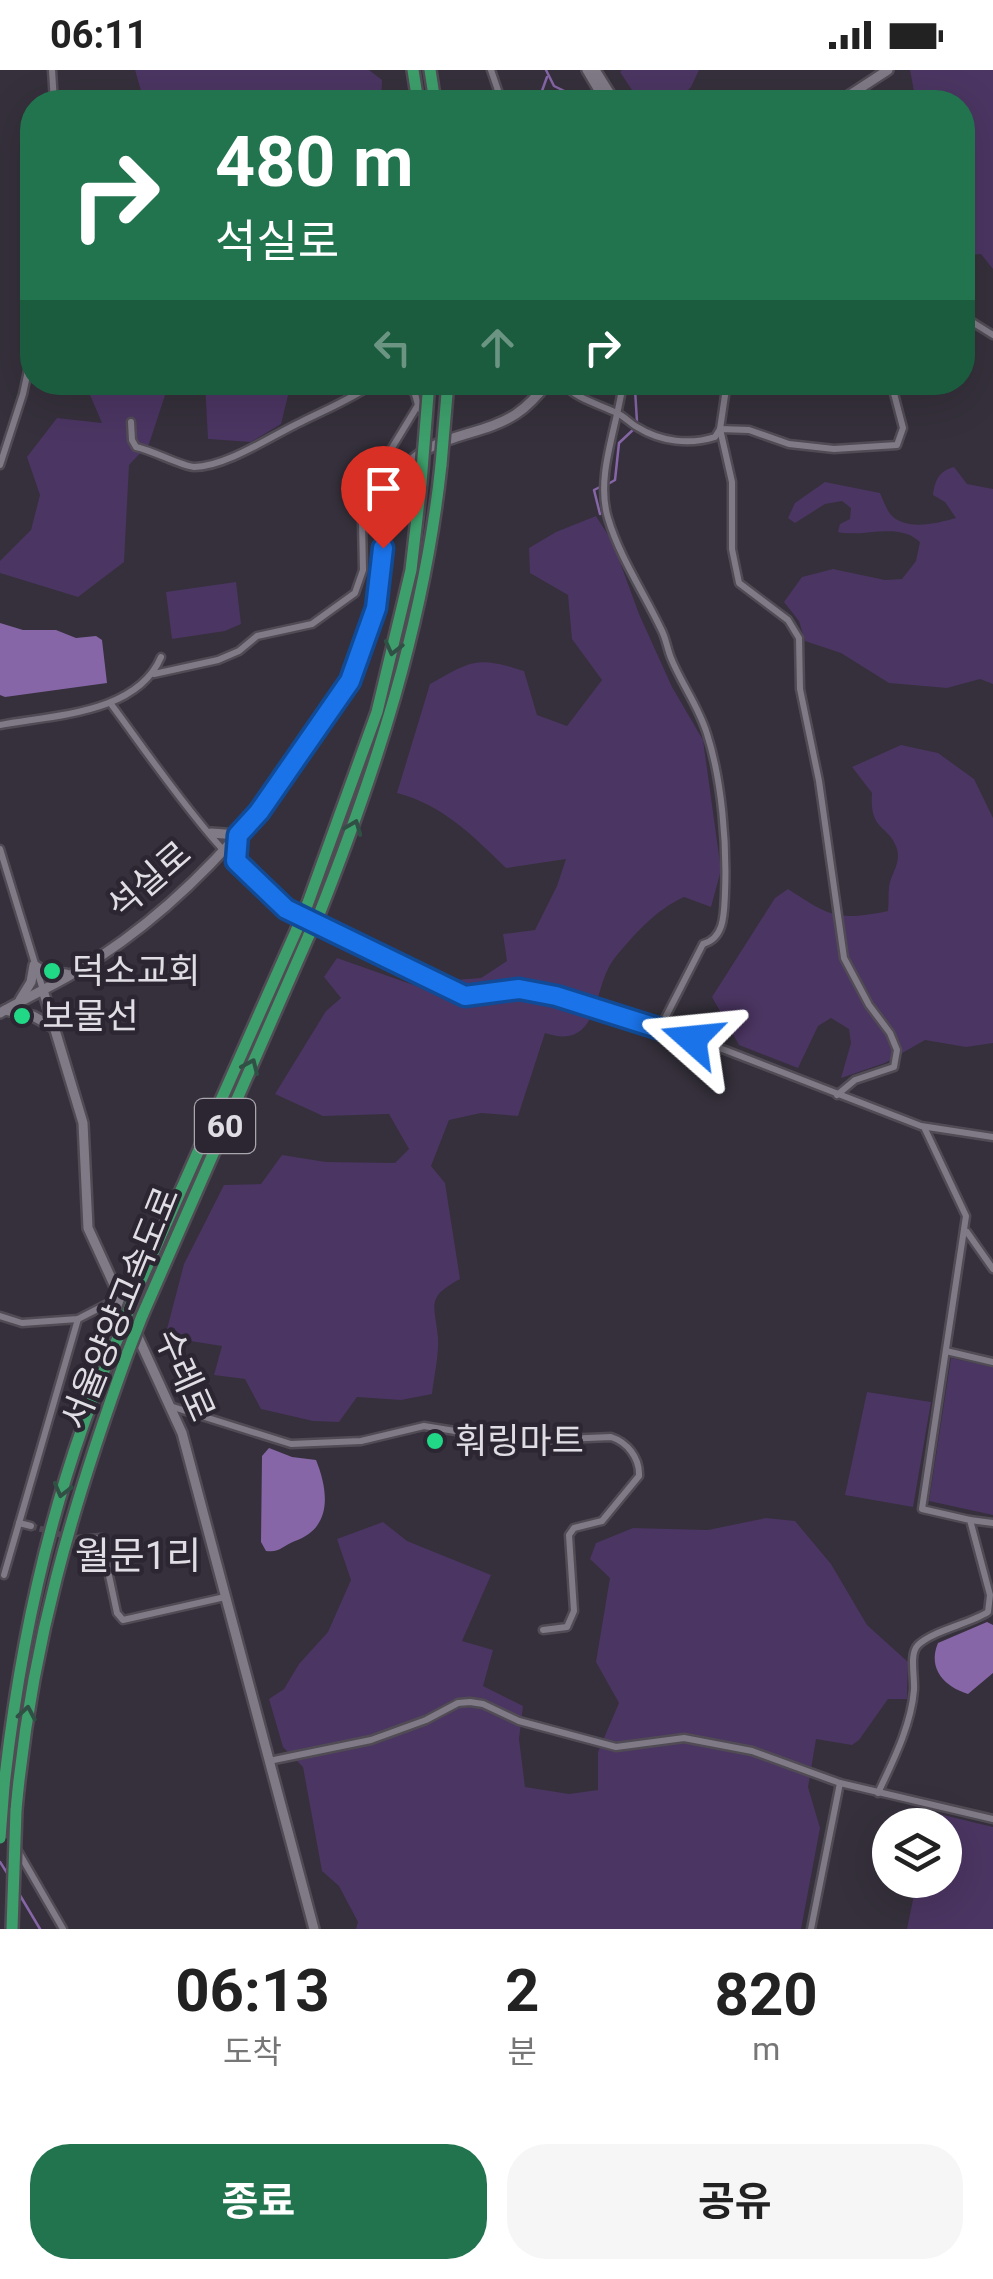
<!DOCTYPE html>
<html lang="ko">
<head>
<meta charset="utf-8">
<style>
	:root { --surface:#fff; --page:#f6f6f6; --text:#222; --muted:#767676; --accent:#22744f }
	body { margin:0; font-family:Roboto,"Noto Sans KR",sans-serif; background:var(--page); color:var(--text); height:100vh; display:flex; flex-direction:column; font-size:38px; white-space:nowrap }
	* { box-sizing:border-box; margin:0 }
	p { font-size:32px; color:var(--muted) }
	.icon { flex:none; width:55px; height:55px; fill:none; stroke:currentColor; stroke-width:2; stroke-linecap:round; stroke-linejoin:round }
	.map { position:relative; height:1859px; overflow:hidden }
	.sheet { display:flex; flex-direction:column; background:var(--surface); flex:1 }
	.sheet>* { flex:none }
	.banner { position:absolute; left:20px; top:20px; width:955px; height:305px; border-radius:40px; box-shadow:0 10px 40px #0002; background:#22744f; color:#fff; overflow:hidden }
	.tools { position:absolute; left:872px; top:1738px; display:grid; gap:20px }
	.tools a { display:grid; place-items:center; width:90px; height:90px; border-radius:50%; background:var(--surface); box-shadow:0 10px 40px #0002; font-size:50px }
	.pin { position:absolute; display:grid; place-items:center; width:85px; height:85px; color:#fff; margin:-102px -42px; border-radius:50% 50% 50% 0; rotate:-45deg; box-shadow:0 0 10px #0007 }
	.pin .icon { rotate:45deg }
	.me { position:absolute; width:110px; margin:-55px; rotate:288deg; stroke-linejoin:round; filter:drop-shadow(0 0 8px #0008) }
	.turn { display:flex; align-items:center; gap:35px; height:210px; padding:0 30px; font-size:45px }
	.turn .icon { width:130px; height:130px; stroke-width:2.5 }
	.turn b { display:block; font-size:70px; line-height:85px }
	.lanes { display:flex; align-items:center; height:95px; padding:0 30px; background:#0003; justify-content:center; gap:50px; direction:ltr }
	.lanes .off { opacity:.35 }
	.eta { display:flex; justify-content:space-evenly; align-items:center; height:170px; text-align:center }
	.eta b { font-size:60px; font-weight:700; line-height:70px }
	.button { display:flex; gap:20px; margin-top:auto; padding:20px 30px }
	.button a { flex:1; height:115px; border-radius:40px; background:var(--accent); color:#fff; font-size:40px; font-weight:700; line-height:115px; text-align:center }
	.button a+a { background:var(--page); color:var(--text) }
	.status { display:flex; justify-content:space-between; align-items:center; height:70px; padding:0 50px; background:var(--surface); direction:ltr }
	.status svg { height:28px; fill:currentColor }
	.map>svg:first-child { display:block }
</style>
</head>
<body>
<div class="status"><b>06:11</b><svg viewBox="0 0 49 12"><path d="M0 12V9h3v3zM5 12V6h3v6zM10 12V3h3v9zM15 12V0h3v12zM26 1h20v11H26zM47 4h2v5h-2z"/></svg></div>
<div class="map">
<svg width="993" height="1859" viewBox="0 0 993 1859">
	<rect width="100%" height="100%" fill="#35303b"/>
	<g fill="#4b3562">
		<path d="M 135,0 L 369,0 L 382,10 L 381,32 L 149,32 L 142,24 Z"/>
		<path d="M 622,0 L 699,0 L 691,17 L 676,32 L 640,32 L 620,2 Z"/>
		<path d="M 910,0 L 993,0 L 993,199 L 981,184 L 970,185 L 963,192 L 962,32 L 916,32 Z"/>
		<path d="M 85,313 L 169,313 L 149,374 L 129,395 L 124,492 L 78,527 L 0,503 L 0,491 L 31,460 L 40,425 L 27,387 L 57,348 L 102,353 Z"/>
		<path d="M 205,313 L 291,313 L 281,354 L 251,372 L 208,369 Z"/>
		<path d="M 954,397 L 967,414 L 993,419 L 993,614 L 980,609 L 947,618 L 889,613 L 841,583 L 805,571 L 799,551 L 784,532 L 802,507 L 833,499 L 885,510 L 902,509 L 916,491 L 920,472 C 898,451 864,468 838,462 L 840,454 L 850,449 L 851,438 L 842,431 L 825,434 L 795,453 L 788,448 L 795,433 L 825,412 L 880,423 C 883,430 887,441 892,446 C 908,461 938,453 956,448 L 945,432 L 933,425 C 935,410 939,401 954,397 Z"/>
		<path d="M 596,446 L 613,473 L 639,544 L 672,617 L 703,670 L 721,800 L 711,837 L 684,827 C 657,839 633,865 614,889 C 592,917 601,982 545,963 L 518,1046 L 481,1043 L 449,1050 L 431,1096 L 445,1113 L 460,1209 C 425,1228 435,1234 438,1268 C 439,1286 434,1306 432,1324 L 401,1330 L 357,1327 L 339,1352 L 313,1351 L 261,1339 L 245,1309 L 214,1305 L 222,1276 L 165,1267 L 184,1194 L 224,1115 L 261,1114 L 282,1085 L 326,1092 L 395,1093 L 409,1079 L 389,1044 L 323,1046 L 275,1024 L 326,941 L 341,928 L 324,907 L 337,888 L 422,918 L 441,911 L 481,908 L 507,891 L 503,864 L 535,860 L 557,816 L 566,789 L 506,798 C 473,766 443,735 397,723 L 430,614 C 472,590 478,586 524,601 L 537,645 L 567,656 L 602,610 L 572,569 L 568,525 L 530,503 L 529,478 L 556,462 Z"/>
		<path d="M 236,512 L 241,554 L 225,561 L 172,569 L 166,522 Z"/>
		<path d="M 901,675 L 938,683 L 974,709 L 993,748 L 993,973 L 966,977 L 925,970 L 885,993 L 841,1008 L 851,973 L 849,959 L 831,948 L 818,956 L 798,998 L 739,975 L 712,927 L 775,828 L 788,819 C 831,847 837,851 888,841 C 889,833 888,825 889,817 C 891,803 901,794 897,779 C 889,754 869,762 872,723 L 852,697 Z"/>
		<path d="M 951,1288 L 993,1297 L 993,1445 L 929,1431 Z"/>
		<path d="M 867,1322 L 931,1332 L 913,1437 L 845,1425 Z"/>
		<path d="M 766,1448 L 795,1451 L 831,1494 L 867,1555 L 908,1592 L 907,1629 L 888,1629 L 859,1670 L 852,1675 L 816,1669 L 808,1717 L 820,1758 L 801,1859 L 356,1859 L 358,1852 L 339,1816 L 322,1801 L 303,1697 L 283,1677 L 269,1629 L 284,1619 L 299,1594 L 328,1562 L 351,1510 L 337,1469 L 383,1452 L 407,1471 L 491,1505 L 462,1571 L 493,1580 L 483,1616 L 523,1636 L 519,1669 L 525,1717 L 569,1724 L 598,1720 L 598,1682 L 619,1633 L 596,1592 L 610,1508 L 590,1489 L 596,1473 L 633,1458 L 708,1460 Z"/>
		<path d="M 931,1742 L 993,1757 L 993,1859 L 907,1859 L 917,1810 L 945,1810 L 945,1755 L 928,1755 Z"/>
	</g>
	<g fill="#8666a7">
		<path d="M 0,553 L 23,560 L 56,560 L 76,568 L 96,566 L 102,570 L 107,613 L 5,627 L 0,625 Z"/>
		<path d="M 269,1378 L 292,1387 L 316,1390 C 329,1422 332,1458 295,1471 C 282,1476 280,1483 266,1481 L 261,1472 L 262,1386 Z"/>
		<path d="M 987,1552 L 993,1555 L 993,1603 L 968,1624 C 945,1617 927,1599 938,1573 Z"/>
	</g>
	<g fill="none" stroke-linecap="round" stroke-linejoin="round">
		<g stroke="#8666a7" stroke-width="2.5">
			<path d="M 546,0 L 554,16 L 587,32"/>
			<path d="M 538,32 L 547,7"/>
			<path d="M 637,352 L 635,319 L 639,312"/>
			<path d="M 608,414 L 615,410 L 619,373 L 635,358"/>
			<path d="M 600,417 L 594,420 L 600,444"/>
			<path d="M 0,1792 L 9,1806"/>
			<path d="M 18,1822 L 40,1859"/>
		</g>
		<path stroke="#4f4a54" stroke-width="6" stroke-dasharray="6 3" stroke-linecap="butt" d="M 31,1456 L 79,1470"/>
		<defs>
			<g id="street">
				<path d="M 52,0 L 54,32"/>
				<path d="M 491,0 L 502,32"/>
				<path d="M 962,251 L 969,250 L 993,265"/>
				<path d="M 405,312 L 415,324 L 418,335"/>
				<path d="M 561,312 C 578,330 596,333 617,343 C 625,347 630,353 637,357 C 661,372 690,375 715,367 L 720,359 L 749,360 L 789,374 L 834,379 L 897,375 L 903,358 L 891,312"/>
				<path d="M 623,312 C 618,355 595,406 608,448 C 619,486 644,523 661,559 C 666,568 667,578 671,588 C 681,613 699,637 707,664 C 722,710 727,775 725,823 C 724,843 725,868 703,874 L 660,958"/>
				<path d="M 727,312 L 720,359 L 732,412 L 732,479 L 739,513 L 788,550 L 799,568 L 800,619 L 819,711 L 844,888 L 869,935 L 890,963 L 897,980 L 894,997 L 855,1010 L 837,1025"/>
				<path d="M 131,352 L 132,370 L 136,377 C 154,381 181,396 194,397 C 226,397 273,365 301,352 C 327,339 352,329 376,312"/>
				<path d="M 0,395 L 23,324 L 32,282"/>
				<path d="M 154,604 L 218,590 L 239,581 L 257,566 L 312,554 L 355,523 L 363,500 L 362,451 L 367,419 L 418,335 L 424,345"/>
				<path d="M 111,634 C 160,700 232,810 304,849"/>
				<path d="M 0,655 C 53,645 137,644 161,587"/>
				<path d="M 0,779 L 43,920"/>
				<path d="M 315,855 L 465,926 L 519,919 L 556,926 L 725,980 L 921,1056 L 993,1067"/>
				<path d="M 967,1162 L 993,1199"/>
				<path d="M 0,1246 L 22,1253 L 78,1249 L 119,1228"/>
				<path d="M 946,1281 L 993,1292"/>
				<path d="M 173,1337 L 291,1374 L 361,1371 L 424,1356 L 518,1371 L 611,1367 C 627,1372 640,1388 639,1406 L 602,1451 L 574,1458 L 569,1465 L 574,1541 L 567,1557 L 543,1560"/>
				<path d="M 970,1450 L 993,1453"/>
				<path d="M 19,1453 L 31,1456"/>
				<path d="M 79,1470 L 101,1468 L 117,1543 L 123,1550 L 225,1527"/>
				<path d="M 4,1505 L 78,1249"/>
				<path d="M 269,1691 L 371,1670 L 426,1650 L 458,1633 L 470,1632 L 483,1634 L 519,1651 L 616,1677 L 684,1668 L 752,1681 L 840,1713 L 993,1749"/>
				<path d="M 878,1723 C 893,1691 911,1656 914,1620 C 915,1607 909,1584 918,1575 C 932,1561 969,1554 988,1542 L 990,1525 L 970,1450 L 922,1439 L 966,1146 L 924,1057"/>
				<path d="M 18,1781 L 63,1859"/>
				<path d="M 811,1859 L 840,1713"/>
			</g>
			<g id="secondary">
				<path d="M 587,0 L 606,32"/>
				<path d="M 595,0 L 615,32"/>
				<path d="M 839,32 L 888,0"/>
				<path d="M 211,763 L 238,765"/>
				<path d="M 236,791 L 237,769"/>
				<path d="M 43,920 L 83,1053 L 88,1158 L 182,1363 L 314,1859"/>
				<path d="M 20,930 L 31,912 L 34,895 L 45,902 L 66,904"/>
				<path d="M 5,940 L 33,946 L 53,957"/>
				<path d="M 0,943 C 24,929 50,917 74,903 C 168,848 245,765 307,676 C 330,642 353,610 367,571 C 385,520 374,439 402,401 C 430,363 479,368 516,344 C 528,336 539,324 548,312"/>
			</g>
			<g id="highway">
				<path d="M 413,0 L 418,32"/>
				<path d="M 430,0 L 435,32"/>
				<path d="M 305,841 L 377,642 L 411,500 L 421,413"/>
				<path d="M 318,847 C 376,701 424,554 441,395"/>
				<path d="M 134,1226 L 297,859"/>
				<path d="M 142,1246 L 309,865"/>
				<path d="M 4,1716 C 21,1561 56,1406 120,1263"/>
				<path d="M 16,1740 C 31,1574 72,1437 128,1282"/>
			</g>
		</defs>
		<use href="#street" stroke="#504b54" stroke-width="11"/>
		<use href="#secondary" stroke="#504b54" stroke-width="14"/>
		<use href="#highway" stroke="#504b54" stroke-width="16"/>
		<use href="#street" stroke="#7f7a86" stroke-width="6"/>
		<use href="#secondary" stroke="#7f7a86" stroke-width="9"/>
		<use href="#highway" stroke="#3d9f6b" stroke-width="11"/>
		<defs>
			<g id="highway-bridge">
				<path d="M 441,395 L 448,312"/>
				<path d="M 421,413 L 429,312"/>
				<path d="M 297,859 L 305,841"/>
				<path d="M 309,865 L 318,847"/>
				<path d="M 120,1263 L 134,1226"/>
				<path d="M 128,1282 L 142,1246"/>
				<path d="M 0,1768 L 4,1716"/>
				<path d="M 12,1859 L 16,1740"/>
			</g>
		</defs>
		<use href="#highway-bridge" stroke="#504b54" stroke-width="16" stroke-linecap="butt"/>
		<use href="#highway-bridge" stroke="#3d9f6b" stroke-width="11"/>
	</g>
	<defs><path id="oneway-chevron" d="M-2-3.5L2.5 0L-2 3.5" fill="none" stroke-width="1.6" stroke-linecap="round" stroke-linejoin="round" transform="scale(2.5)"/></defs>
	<g stroke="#315045">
		<use href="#oneway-chevron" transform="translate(393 578) rotate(104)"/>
		<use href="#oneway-chevron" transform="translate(354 757) rotate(-68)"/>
		<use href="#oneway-chevron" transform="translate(251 996) rotate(-66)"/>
		<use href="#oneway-chevron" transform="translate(62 1420) rotate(105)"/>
		<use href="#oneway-chevron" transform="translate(27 1643) rotate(-80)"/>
	</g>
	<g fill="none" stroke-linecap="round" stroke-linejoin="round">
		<defs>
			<path id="route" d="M 383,478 L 376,538 L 350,611 L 259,742 L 238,765 L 236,791 L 286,839 L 465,926 L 519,919 L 556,926 L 692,969"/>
		</defs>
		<use href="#route" stroke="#114b97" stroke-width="25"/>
		<use href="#route" stroke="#1a73e8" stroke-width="18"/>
	</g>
	<g fill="#21d887" stroke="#2b2631" stroke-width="4">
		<circle cx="52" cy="901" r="10"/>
		<circle cx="22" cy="946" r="10"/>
		<circle cx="435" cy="1371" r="10"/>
	</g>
	<g text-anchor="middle" stroke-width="9" stroke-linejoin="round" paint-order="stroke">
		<rect fill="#2b2631" stroke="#aaa6ae" stroke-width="2.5" x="195" y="1029" width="60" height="54" rx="8"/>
		<g font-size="32" font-weight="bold" fill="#e0dde4">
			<text x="225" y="1067">60</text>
		</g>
		<g font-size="35" fill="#e0dde4" stroke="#2b2631">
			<text transform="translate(149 810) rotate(-41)" y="12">석실로</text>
			<text transform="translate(120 1238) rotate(-68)" y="12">서울양양고속도로</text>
			<text transform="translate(185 1305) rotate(66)" y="12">수레로</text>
		</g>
		<g font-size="35" fill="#e0dde4" stroke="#2b2631" text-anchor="start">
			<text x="72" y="913">덕소교회</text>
			<text x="42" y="958">보물선</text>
			<text x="455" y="1383">훠링마트</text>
		</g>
		<g font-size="38" fill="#e0dde4" stroke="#2b2631">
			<text x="138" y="1499">월문1리</text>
		</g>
	</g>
</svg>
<div class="tools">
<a><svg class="icon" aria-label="layers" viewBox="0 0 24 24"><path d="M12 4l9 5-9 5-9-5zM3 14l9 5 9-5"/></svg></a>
</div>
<div class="pin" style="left:383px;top:478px;background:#d93025"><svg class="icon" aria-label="arrive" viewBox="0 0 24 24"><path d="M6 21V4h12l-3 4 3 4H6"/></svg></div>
<svg class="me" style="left:692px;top:969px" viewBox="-20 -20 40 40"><path d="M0-17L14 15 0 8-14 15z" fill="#1a73e8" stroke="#fff" stroke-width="4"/></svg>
<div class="banner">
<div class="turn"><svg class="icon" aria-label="right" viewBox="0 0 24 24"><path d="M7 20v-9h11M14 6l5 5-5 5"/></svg><div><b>480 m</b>석실로</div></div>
<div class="lanes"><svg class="icon off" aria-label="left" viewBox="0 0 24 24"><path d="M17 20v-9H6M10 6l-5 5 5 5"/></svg><svg class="icon off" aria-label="ahead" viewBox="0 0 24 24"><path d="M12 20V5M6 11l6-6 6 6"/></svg><svg class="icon" aria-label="right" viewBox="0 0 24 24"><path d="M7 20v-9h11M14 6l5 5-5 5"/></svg></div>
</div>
</div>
<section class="sheet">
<div class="eta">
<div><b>06:13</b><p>도착</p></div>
<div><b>2</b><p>분</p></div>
<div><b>820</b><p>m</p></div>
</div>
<div class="button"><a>종료</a><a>공유</a></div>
</section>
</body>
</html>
